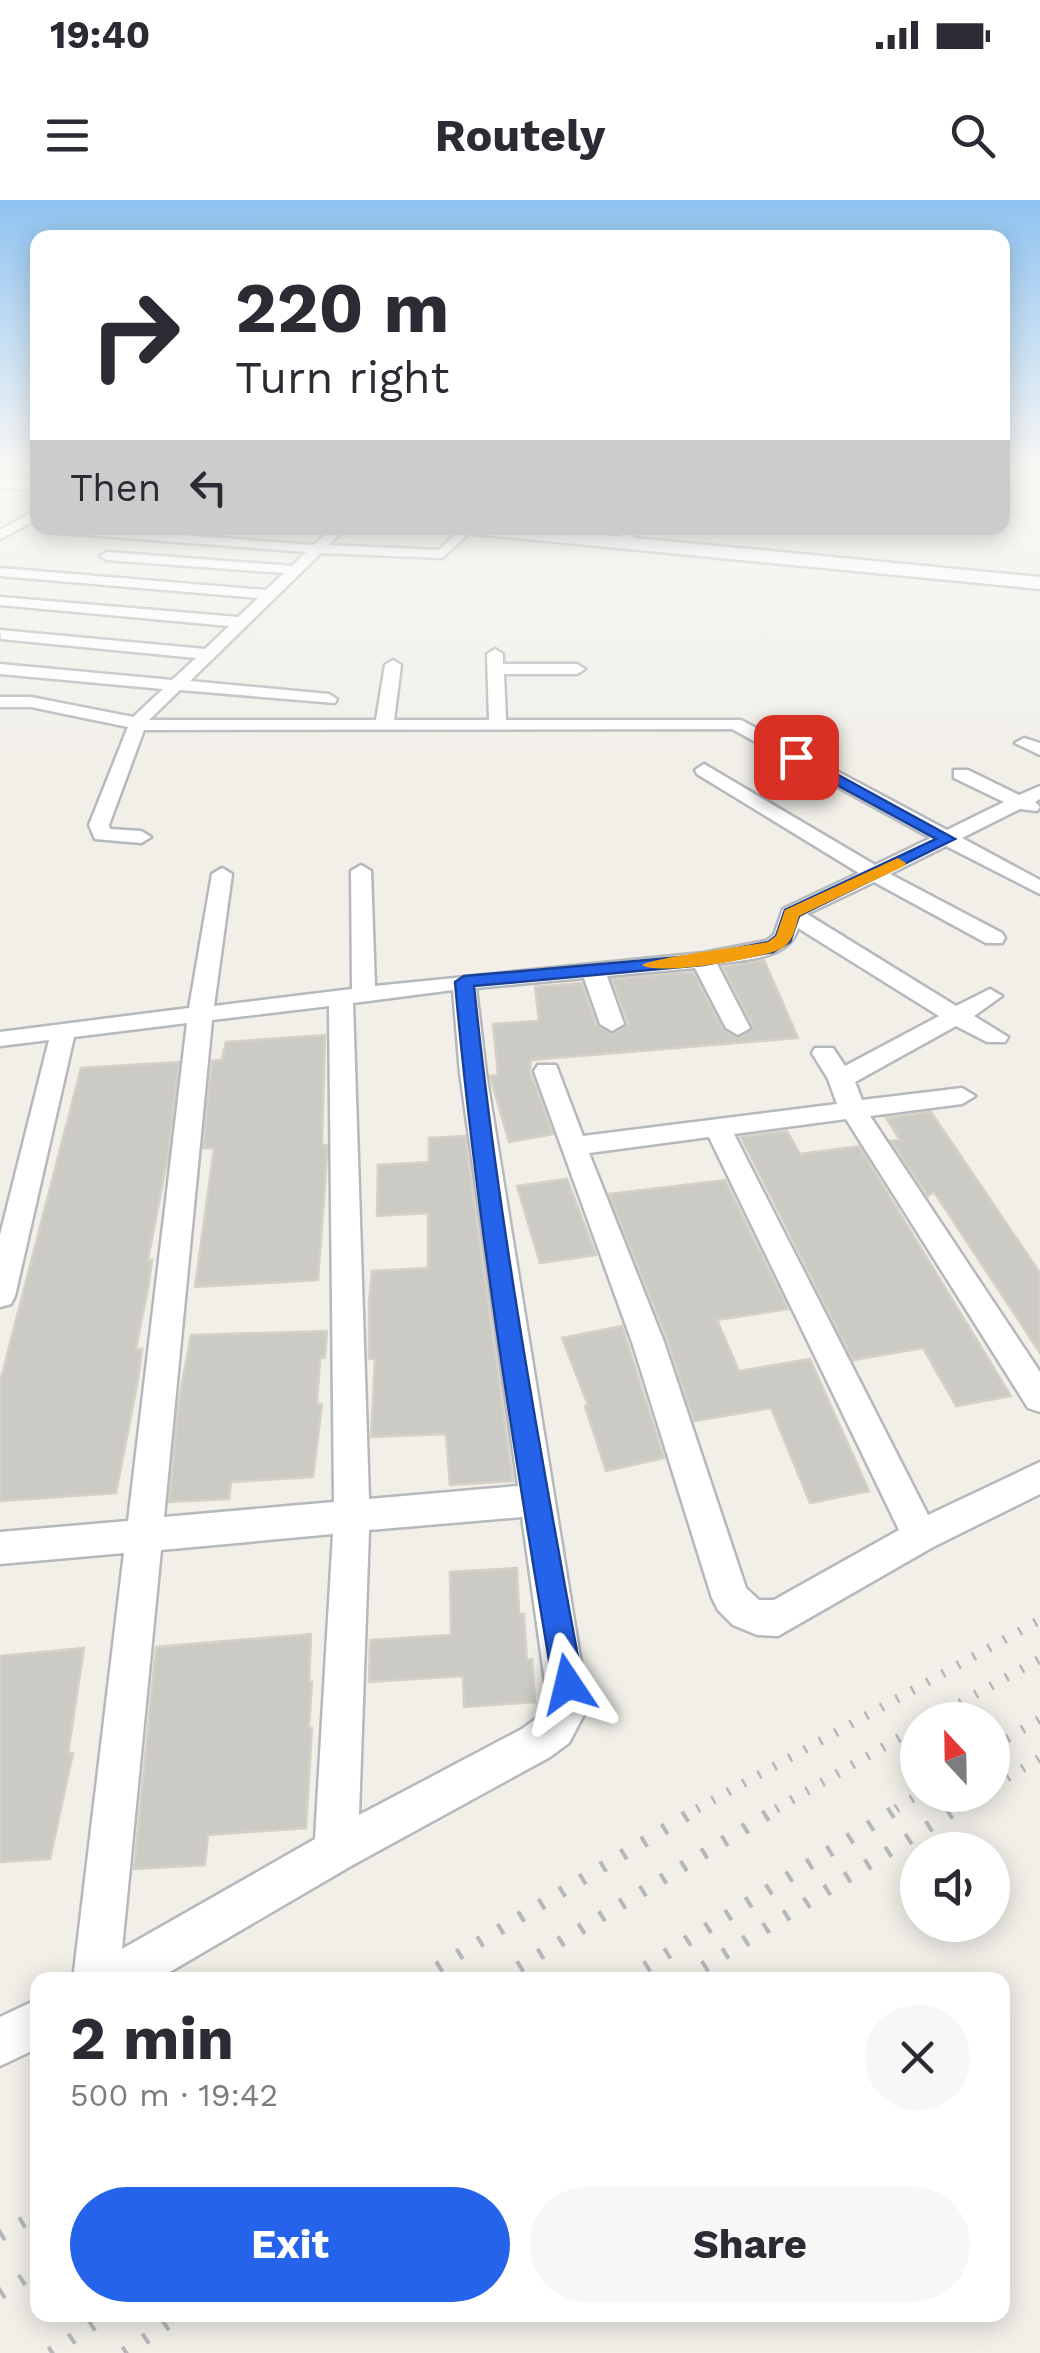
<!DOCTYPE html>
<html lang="en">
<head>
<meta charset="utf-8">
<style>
	:root { --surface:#fff; --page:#f7f7f7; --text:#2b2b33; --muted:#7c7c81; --accent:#2563eb }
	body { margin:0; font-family:"Work Sans",sans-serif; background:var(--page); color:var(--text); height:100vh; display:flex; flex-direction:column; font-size:38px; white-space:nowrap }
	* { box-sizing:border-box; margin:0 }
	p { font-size:32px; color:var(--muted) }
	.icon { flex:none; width:55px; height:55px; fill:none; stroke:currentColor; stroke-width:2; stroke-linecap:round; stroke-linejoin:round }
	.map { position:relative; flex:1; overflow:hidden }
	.panel { position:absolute; left:30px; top:1772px; width:980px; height:350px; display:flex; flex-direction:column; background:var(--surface); border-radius:20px; box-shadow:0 5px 25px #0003 }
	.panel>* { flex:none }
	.guide { position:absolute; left:30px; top:30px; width:980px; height:305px; border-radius:20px; box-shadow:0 5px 25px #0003; background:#fff; color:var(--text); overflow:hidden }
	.needle { width:65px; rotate:338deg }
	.fabs { position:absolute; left:900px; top:1502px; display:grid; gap:20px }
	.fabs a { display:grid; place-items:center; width:110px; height:110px; border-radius:50%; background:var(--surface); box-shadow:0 5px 25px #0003; font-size:50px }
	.pin { position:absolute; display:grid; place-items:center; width:85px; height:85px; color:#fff; margin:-42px; border-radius:20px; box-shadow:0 5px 15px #0006 }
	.me { position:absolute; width:110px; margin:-55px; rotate:350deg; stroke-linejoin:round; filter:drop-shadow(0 0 8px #0008) }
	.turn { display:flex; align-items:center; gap:35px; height:210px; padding:0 40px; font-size:45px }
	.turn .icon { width:130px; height:130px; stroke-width:2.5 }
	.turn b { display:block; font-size:70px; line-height:85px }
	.then { display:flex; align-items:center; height:95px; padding:0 40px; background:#0003; gap:20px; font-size:38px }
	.round { display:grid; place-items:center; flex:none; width:105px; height:105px; border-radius:52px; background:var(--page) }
	.overview { display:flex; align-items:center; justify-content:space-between; height:170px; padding:0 40px }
	h1 { font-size:60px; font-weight:700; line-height:75px }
	.action { display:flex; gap:20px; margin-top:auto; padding:20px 40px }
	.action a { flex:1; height:115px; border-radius:60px; background:var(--accent); color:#fff; font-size:40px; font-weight:700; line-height:115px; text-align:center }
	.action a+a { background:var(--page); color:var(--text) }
	.status { display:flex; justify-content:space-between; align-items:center; height:70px; padding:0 50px; background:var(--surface); direction:ltr }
	.status svg { height:28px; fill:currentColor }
	header { display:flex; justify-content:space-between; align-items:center; height:130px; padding:0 40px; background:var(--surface); font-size:45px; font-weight:700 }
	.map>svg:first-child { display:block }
</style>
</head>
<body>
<div class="status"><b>19:40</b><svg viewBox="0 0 49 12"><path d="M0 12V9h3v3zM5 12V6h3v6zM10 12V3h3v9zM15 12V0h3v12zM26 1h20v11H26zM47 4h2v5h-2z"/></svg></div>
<header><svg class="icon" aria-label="menu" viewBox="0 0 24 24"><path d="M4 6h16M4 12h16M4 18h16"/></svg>Routely<svg class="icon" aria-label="search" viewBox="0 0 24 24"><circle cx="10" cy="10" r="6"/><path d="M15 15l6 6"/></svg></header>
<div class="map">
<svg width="1040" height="2153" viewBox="0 0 1040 2153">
	<rect width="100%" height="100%" fill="#f1efe8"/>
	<g fill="#cccac5" stroke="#d6d1c6" stroke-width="2.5">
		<path d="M 764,760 L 798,838 L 531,860 L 530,872 L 553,934 L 509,942 L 490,876 L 498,875 L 493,824 L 539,821 L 535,787 L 582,783 L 596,825 L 614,834 L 628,823 L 612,779 L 693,772 L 723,830 L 740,838 L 753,826 L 723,767 Z"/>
		<path d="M 325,835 L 322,945 L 327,945 L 327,956 L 318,1080 L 195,1087 L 214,948 L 203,948 L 212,861 L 222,860 L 226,842 Z"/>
		<path d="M 179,862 L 168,955 L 148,1060 L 152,1060 L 148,1088 L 136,1149 L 142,1149 L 138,1180 L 116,1293 L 0,1301 L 0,1182 L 81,868 Z"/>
		<path d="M 931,912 L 1040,1073 L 1040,1153 L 934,992 L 928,996 L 891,941 L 900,940 L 886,918 Z"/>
		<path d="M 787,931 L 800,954 L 859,946 L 1011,1196 L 956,1206 L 923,1148 L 853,1160 L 741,937 Z"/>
		<path d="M 465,936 L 513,1281 L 450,1285 L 446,1234 L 371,1237 L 375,1159 L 369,1159 L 369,1102 L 372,1071 L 428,1068 L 428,1013 L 377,1016 L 378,965 L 429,962 L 429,938 Z"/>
		<path d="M 567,979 L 596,1055 L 540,1063 L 517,986 Z"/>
		<path d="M 725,980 L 788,1109 L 717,1120 L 739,1171 L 810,1159 L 869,1291 L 810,1303 L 771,1208 L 694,1221 L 668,1141 L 609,994 Z"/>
		<path d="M 622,1126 L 664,1258 L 606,1271 L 585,1206 L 588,1205 L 562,1138 Z"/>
		<path d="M 327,1131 L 325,1158 L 320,1158 L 317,1204 L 322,1204 L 313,1277 L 231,1282 L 229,1299 L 169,1302 L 179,1200 L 191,1135 Z"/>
		<path d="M 517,1368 L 519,1414 L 524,1414 L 527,1460 L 532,1459 L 535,1502 L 464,1507 L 463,1476 L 369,1482 L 370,1440 L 451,1435 L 450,1372 Z"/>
		<path d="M 311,1434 L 309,1482 L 312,1482 L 309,1528 L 312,1528 L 306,1628 L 208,1635 L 205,1665 L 134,1669 L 156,1447 Z"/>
		<path d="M 84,1448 L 68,1553 L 73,1553 L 50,1659 L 0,1662 L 0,1456 Z"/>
	</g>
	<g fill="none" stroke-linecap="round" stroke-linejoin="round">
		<defs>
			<g id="street">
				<path d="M 38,309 L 38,319 L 0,339 L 0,330 Z"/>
				<path d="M 42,328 L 92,328 L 314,345 L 332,328 L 345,328 L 329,345 L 439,350 L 462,328 L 475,328 L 442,358 L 321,353 L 190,481 L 329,494 L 337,499 L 335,503 L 180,490 L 149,520 L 376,520 L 385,465 L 393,460 L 401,465 L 394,520 L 489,520 L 487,454 L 495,449 L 503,454 L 503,464 L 577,464 L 585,469 L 577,474 L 504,474 L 506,520 L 741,520 L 947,630 L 1004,602 L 954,578 L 954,570 L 968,570 L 1019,595 L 1040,586 L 1040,599 L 1035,602 L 1040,607 L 1037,611 L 1020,609 L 962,638 L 1040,680 L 1040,694 L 946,646 L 890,674 L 1002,733 L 1005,738 L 1002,743 L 986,743 L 874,682 L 807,714 L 956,806 L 990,789 L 1002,796 L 974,816 L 1008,837 L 1005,842 L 987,842 L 956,826 L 855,882 L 862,900 L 962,888 L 975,896 L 962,904 L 870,916 L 1040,1172 L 1040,1212 L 1028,1208 L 846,919 L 734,934 L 928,1315 L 1040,1262 L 1040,1294 L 933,1347 L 778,1436 L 757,1435 L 733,1425 L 718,1410 L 712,1398 L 632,1142 L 534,871 L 538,865 L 556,865 L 583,936 L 837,904 L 828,879 L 812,853 L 815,848 L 833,848 L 845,866 L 939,816 L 798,728 C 789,760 744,759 717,764 L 750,828 L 738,835 L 726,828 L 695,768 L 607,776 L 624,824 L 612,831 L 600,824 L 584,778 L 476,788 L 486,873 L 588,1507 L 569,1543 L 550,1557 L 351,1666 L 156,1780 L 73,1780 L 124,1353 L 0,1364 L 0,1332 L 128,1321 L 187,823 L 74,837 L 15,1096 L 11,1104 L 0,1107 L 0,1035 L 49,840 L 0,846 L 0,832 L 189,808 L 212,674 L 222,668 L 232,674 L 214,806 L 352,789 L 351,671 L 361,665 L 371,671 L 375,786 L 703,753 L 766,741 L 774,735 L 783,709 L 859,673 L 697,574 L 695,570 L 704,564 L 875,665 L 931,638 L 732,529 L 144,530 L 109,625 L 110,629 L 141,631 L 151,637 L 141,643 L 95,639 L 89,625 L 128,527 L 31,507 L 0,507 L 0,497 L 31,497 L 133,517 L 163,489 L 0,474 L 0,464 L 172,480 L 196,458 L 1,439 L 0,430 L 205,449 L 229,426 L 0,405 L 0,397 L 238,417 L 258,398 L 0,376 L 0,368 L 266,390 L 284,373 L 107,360 L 100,356 L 107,352 L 292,366 L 306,352 L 48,332 ZM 453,790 L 460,873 L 518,1286 L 369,1299 L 353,803 ZM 329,806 L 334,1302 L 164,1317 L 212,820 ZM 709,937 L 899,1330 L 774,1400 L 759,1400 L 746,1388 L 664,1142 L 589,953 ZM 522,1317 L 548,1503 L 541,1515 L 522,1529 L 359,1615 L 369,1330 ZM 333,1334 L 315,1639 L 122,1749 L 161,1350 Z"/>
				<path d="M 627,328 L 639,328 L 627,346 L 617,346 L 615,343 Z"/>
				<path d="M 1024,538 L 1040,543 L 1040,555 L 1015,543 Z"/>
				<path d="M 38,1799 L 38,1848 L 0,1866 L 0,1817 Z"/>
			</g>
			<g id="secondary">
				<path d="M 0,277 L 38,281 L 38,291 L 0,287 Z"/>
				<path d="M 464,328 L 529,328 L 1040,377 L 1040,389 L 474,334 Z"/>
			</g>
		</defs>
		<use href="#street" stroke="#b5b8bc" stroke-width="5"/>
		<use href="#secondary" stroke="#b6babf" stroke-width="5"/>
		<use href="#street" fill="#fff" fill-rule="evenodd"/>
		<use href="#secondary" fill="#fff" fill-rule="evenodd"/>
		<g stroke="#b6b7b8" stroke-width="9" stroke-dasharray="2.5 15" stroke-linecap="butt">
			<path d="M 929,1520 L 1040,1459"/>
			<path d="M 992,1548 L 1040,1519"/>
			<path d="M 992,1587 L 1040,1558"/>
			<path d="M 697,1609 L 1040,1420"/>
			<path d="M 776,1609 L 918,1527"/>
			<path d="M 896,1609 L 918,1595"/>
			<path d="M 956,1609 L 979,1595"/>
		</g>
		<g stroke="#b6b7b8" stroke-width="12" stroke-dasharray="4 20" stroke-linecap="butt">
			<path d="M 417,1780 L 701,1607"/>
			<path d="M 498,1780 L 780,1607"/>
			<path d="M 625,1780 L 900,1607"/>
			<path d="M 683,1780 L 960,1607"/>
			<path d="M 0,2036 L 38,2013"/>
			<path d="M 0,2094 L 38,2070"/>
			<path d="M 50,2153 L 108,2115"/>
			<path d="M 124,2153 L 181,2115"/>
		</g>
	</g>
	<linearGradient id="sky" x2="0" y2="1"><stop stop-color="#8fc3f1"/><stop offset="0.47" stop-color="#f9f8f5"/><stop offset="1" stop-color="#f9f8f5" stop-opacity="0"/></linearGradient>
	<rect width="1040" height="568" fill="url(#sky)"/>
	<path fill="#2563eb" stroke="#184099" stroke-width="2.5" d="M 791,554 L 800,554 L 955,639 L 799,716 L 790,742 L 773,752 L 703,765 L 474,786 C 498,1020 540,1253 583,1484 L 578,1494 L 568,1498 L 557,1494 L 553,1484 C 514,1251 476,1016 455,782 L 464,776 L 703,755 L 768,742 L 776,736 L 785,710 L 936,639 L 791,560 Z"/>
	<path fill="#f59e0b" d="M 898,658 L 906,663 L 904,666 L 799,716 C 795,729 793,743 780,749 C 761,759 657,776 642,765 C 651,758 747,746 768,742 L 776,736 L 785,710 Z"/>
</svg>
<div class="fabs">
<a><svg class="needle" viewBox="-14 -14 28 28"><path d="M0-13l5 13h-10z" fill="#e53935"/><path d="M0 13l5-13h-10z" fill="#7c7c81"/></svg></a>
<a><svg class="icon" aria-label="sound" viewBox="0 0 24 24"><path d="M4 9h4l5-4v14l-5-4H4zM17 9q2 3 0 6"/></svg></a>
</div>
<div class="pin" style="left:796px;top:557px;background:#d93025"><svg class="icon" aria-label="arrive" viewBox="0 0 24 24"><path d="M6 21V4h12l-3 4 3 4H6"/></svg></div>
<svg class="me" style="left:568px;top:1484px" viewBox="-20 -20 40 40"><path d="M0-17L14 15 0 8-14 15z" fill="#2563eb" stroke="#fff" stroke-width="4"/></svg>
<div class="guide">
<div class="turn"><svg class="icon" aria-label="right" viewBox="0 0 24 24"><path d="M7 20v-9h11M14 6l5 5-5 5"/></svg><div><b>220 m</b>Turn right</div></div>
<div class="then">Then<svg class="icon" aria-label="left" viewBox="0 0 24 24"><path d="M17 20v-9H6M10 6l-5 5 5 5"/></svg></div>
</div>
<section class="panel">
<div class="overview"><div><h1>2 min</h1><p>500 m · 19:42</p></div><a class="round"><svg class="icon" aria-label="close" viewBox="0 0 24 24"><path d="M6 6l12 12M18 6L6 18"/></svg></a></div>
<div class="action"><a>Exit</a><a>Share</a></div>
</section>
</div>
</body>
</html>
